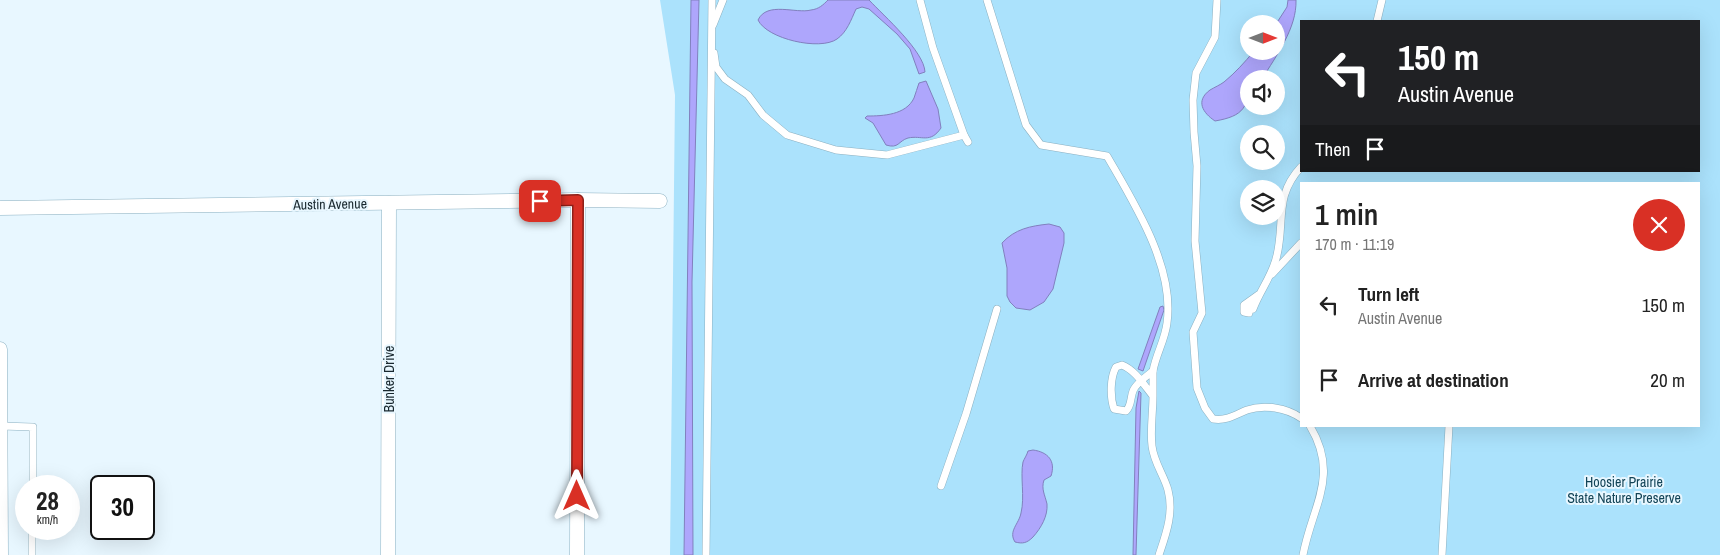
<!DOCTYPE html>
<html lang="en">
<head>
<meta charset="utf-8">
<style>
	:root { --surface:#fff; --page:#f6f6f6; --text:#222; --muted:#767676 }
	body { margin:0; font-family:"Archivo Narrow",sans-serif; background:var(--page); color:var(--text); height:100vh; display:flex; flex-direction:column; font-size:19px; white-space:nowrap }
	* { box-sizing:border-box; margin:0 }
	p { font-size:16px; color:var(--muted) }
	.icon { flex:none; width:28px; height:28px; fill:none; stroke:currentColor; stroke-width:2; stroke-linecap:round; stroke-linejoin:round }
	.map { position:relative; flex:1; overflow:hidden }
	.side { position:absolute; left:1300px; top:182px; width:400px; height:245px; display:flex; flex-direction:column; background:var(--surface); border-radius:0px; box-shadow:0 5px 20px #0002 }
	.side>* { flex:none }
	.guide { position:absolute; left:1300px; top:20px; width:400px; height:152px; border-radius:0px; box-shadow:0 5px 20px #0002; background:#202124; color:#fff; overflow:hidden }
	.needle { width:32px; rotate:90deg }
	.controls { position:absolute; left:1240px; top:15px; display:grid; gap:10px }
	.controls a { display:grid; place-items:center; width:45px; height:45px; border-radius:50%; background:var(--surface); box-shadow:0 5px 20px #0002; font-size:25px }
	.speed { position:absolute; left:15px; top:475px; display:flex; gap:10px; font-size:25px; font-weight:700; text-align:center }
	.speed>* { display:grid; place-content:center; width:65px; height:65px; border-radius:50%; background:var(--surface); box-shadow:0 5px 20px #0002; line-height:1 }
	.speed small { font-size:12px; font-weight:400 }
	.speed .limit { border:2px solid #111; border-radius:8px; background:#fff; color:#111 }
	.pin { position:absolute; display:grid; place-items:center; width:42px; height:42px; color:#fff; margin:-21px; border-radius:10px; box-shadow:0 2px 8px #0006 }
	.me { position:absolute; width:55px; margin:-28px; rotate:0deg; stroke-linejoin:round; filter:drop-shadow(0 0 4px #0008) }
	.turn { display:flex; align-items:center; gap:18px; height:105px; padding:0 15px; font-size:22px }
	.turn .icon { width:65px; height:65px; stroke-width:2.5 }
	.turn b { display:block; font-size:35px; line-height:42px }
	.then { display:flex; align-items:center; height:48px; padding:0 15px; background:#0003; gap:10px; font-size:19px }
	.round { display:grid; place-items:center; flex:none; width:52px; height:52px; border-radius:26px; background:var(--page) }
	.summary { display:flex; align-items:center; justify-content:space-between; height:85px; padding:0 15px }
	h1 { font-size:30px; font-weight:600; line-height:38px }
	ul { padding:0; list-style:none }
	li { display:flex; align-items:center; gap:15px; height:75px; padding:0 15px }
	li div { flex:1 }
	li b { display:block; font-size:19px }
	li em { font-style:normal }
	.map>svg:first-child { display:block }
</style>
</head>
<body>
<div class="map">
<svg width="1720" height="555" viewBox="0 0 1720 555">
	<rect width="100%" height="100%" fill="#e8f7ff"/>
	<path fill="#abe2fc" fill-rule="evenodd" d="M 660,0 L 1720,0 L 1720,555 L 670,555 L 675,95 ZM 1301,21 L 1699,21 L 1699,171 L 1301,171 ZM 1249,24 L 1276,24 L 1276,51 L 1249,51 ZM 1249,79 L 1276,79 L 1276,106 L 1249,106 ZM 1249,134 L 1276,134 L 1276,161 L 1249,161 ZM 1301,184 L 1699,184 L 1699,426 L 1301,426 ZM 1249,189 L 1276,189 L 1276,216 L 1249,216 Z"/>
	<g fill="#aea6fc" stroke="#8180be">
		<path d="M 691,0 L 699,0 L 692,282 L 693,555 L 684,555 Z"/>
		<path d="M 828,0 L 869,0 C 884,16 924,51 925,72 L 919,74 L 910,49 L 897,34 L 869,9 L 862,7 L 856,9 C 851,20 847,32 837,39 C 820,51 767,39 758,20 C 767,1 796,14 811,10 C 819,9 823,5 828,0 Z"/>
		<path d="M 1288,0 L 1296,0 C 1297,28 1276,56 1262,79 L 1249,79 C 1249,107 1244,116 1215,121 C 1203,113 1195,101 1210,90 C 1215,87 1220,85 1224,82 C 1235,73 1245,62 1254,51 L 1276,51 L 1276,24 L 1287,7 Z"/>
		<path d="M 926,81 L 938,109 L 941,128 C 930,144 922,135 908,138 C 898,141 899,149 886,145 L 873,123 L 865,118 L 867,116 C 883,116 906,115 914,98 C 916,93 917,88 919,83 Z"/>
		<path d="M 1049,224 L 1060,227 L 1064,233 L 1064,243 L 1053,289 L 1044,302 L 1030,310 L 1016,308 L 1010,302 L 1007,296 L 1007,268 L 1002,243 C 1015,229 1030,226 1049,224 Z"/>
		<path d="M 1163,306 L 1164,310 L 1143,371 L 1138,369 L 1160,307 Z"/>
		<path d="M 1139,391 L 1141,393 L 1136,555 L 1133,555 L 1136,408 Z"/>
		<path d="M 1033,450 C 1048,452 1056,461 1051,476 L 1044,480 C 1041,489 1045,495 1047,504 C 1048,516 1041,528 1033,537 C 1027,543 1023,544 1015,542 C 1008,531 1019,524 1021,513 C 1025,497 1020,476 1023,462 C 1024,459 1027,455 1028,451 Z"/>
	</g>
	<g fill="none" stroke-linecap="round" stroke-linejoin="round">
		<defs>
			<g id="service">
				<path d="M 920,0 L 933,48 L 964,135"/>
				<path d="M 987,0 L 1026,125 L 1041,145 L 1107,156 C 1134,203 1175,267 1167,323 C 1165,340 1156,354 1153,371"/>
				<path d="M 1217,0 L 1215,37 L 1196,73 L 1193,100 L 1194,132 L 1197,166 L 1195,241 L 1202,313 L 1193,332 L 1197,388 L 1205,408 L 1213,419 C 1227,421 1235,415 1247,410 C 1264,404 1287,408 1301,418"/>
				<path d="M 1377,21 L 1382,0"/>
				<path d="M 713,25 L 723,0"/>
				<path d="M 714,53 L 716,67 L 725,79 L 748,95 L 763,115 L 787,135 L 836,150 L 887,155 L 964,135 L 968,142"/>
				<path d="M 1272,274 L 1301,243"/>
				<path d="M 1258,295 L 1244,305 L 1244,312 L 1249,313 L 1250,306 L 1253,309 C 1260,290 1273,275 1277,255 C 1285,221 1274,196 1301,167"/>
				<path d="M 1153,396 L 1153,371 C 1147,376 1135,384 1133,391 C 1130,398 1132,405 1126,411 L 1114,409 C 1110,397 1110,378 1116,367 L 1122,365 C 1135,370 1144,385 1153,396 C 1153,412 1150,430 1152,446 C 1154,463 1164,475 1168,490 C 1174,513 1166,534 1159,555"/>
				<path d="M 1,426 L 33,427 L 33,486"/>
				<path d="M 941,486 L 966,414 L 997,309"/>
				<path d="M 32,555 L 32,529"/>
				<path d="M 706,555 L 712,0"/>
				<path d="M 1303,555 C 1312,506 1340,476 1310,426"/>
				<path d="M 1442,555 L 1449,426"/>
			</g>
			<g id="minor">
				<path d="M 0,208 L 578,200 L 660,201"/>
				<path d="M 0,349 L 1,555"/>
				<path d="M 388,555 L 389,203"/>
				<path d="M 577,555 L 578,200"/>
			</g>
		</defs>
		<use href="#service" stroke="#8bb0c1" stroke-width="8"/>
		<use href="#minor" stroke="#8bb0c1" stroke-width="15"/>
		<use href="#service" stroke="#fff" stroke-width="7"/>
		<use href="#minor" stroke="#fff" stroke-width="14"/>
	</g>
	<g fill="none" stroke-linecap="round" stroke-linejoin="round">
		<defs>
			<path id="route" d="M 540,201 L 578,200 L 577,496"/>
		</defs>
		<use href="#route" stroke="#8d1f18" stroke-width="12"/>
		<use href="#route" stroke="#d93025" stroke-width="9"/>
	</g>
	<g text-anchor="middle" stroke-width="4" stroke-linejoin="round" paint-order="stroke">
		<g font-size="14" fill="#19282f" stroke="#e8f7ff">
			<text transform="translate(330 204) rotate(-1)" y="5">Austin Avenue</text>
			<text transform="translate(389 379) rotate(-90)" y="5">Bunker Drive</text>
		</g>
		<g font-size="14" fill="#134457" stroke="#e8f7ff">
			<text x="1624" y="487">Hoosier Prairie<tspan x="1624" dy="16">State Nature Preserve</tspan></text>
		</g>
	</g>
</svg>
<div class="controls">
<a><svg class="needle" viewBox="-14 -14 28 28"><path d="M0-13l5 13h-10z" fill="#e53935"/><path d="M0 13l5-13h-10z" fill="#767676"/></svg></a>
<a><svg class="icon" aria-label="sound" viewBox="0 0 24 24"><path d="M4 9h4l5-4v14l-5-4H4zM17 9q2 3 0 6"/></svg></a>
<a><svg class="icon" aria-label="search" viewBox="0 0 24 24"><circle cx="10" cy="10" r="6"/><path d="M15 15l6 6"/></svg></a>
<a><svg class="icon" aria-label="layers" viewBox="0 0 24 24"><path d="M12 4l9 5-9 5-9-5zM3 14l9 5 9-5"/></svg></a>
</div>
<div class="speed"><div>28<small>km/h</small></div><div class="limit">30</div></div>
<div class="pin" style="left:540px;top:201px;background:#d93025"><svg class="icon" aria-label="arrive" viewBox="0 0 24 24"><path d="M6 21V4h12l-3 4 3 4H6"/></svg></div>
<svg class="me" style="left:577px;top:496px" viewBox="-20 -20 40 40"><path d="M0-17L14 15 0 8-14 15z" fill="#d93025" stroke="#fff" stroke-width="4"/></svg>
<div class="guide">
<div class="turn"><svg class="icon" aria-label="left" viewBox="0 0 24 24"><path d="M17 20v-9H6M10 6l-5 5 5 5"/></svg><div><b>150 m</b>Austin Avenue</div></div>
<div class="then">Then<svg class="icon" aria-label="arrive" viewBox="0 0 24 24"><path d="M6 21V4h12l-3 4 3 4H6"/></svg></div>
</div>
<section class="side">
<div class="summary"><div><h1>1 min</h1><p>170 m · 11:19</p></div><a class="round" style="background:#d93025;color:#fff"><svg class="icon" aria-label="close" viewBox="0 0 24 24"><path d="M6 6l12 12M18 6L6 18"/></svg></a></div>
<ul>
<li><svg class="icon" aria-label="left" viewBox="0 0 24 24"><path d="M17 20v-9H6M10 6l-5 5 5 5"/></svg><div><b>Turn left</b><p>Austin Avenue</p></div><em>150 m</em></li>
<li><svg class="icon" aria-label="arrive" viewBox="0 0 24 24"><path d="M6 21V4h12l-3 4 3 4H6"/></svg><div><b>Arrive at destination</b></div><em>20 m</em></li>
</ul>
</section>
</div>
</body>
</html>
